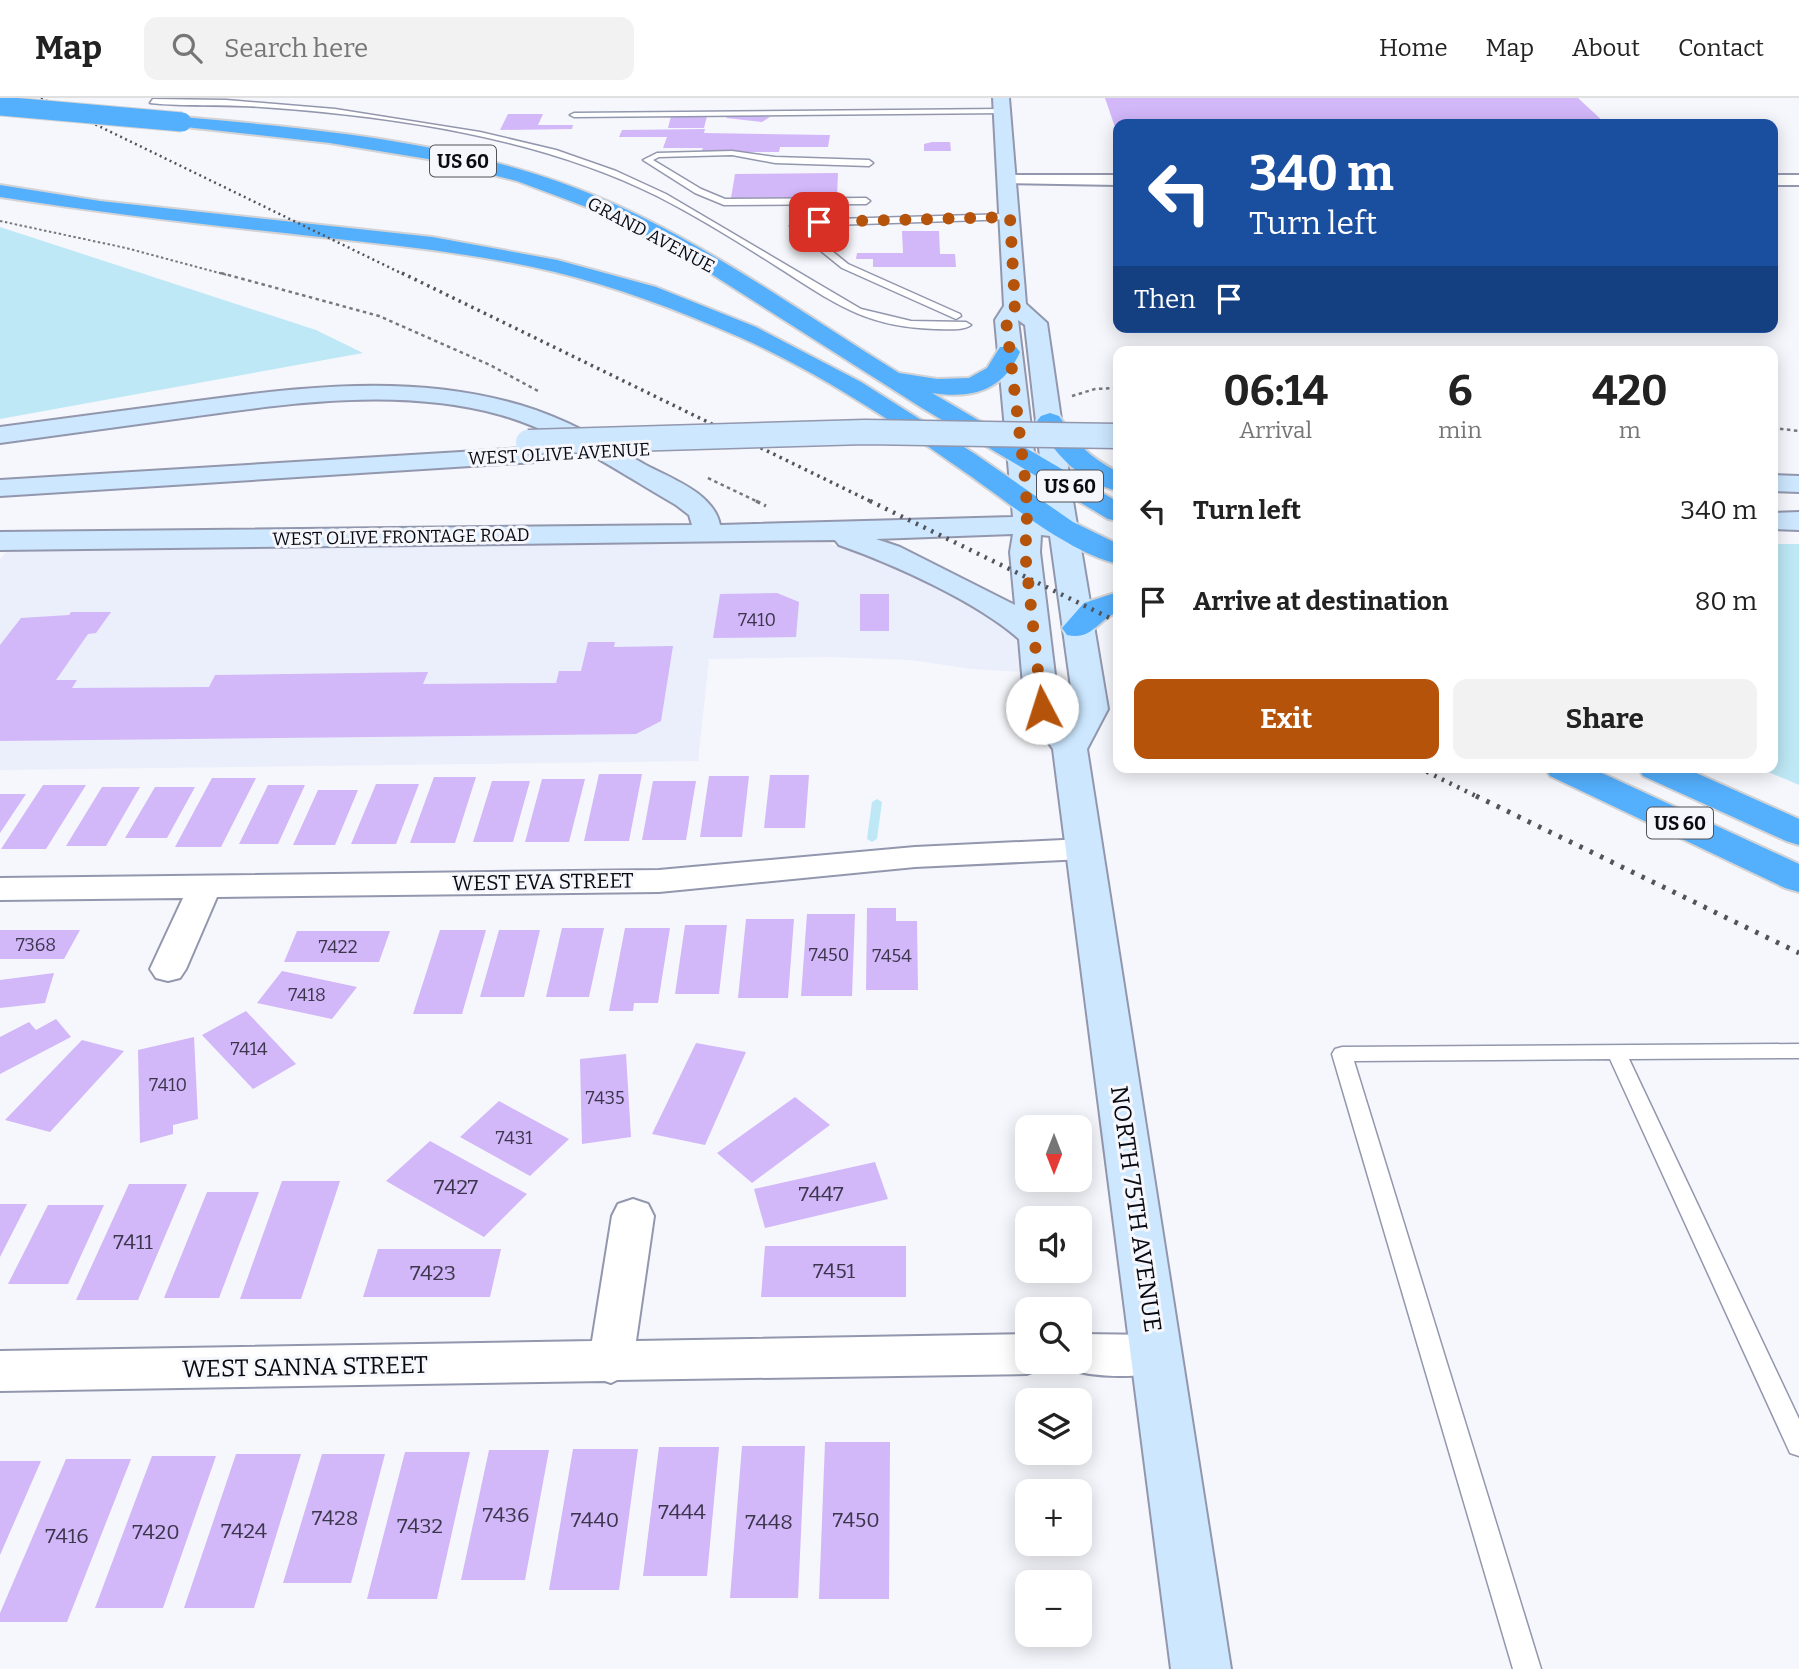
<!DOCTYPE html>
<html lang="en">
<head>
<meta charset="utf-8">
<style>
	:root { --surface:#fff; --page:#f2f2f2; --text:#222; --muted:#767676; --line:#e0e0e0; --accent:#b45309 }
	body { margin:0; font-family:Bitter,serif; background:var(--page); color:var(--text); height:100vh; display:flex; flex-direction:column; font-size:26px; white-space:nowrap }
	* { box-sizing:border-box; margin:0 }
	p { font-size:23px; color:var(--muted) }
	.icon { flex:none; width:38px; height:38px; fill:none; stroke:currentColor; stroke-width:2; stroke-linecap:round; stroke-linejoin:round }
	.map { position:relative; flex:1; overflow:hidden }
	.drawer { position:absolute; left:1113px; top:248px; width:665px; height:427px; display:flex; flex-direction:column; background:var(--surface); border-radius:14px; box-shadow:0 4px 18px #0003 }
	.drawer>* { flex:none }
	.banner { position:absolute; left:1113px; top:21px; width:665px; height:214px; border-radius:14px; box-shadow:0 4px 18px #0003; background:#1a4fa0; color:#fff; overflow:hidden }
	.needle { width:46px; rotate:180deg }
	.tools { position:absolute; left:1015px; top:1017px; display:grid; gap:14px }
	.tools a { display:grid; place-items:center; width:77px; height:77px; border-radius:14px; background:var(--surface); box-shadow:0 4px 18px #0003; font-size:35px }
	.pin { position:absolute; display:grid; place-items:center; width:60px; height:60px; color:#fff; margin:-30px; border-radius:14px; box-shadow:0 4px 10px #0006 }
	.me { position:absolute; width:77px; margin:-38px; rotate:355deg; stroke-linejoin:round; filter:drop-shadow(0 0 5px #0008) }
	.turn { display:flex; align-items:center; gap:24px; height:147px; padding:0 21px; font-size:32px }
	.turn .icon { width:91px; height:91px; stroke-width:2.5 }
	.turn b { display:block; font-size:49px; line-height:60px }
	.then { display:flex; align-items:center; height:66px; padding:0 21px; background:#0003; gap:14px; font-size:26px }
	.eta { display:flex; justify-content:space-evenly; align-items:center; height:119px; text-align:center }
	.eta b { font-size:42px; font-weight:700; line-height:49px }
	.cta { display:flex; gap:14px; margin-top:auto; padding:14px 21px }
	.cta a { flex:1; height:80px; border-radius:14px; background:var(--accent); color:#fff; font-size:28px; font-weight:700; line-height:80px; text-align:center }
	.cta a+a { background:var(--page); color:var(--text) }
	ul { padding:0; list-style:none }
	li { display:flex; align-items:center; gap:21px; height:91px; padding:0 21px }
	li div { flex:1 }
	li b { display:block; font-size:26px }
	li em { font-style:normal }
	header { display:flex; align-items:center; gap:42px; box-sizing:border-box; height:98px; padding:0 35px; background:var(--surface); border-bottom:2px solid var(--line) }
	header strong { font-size:33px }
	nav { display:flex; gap:38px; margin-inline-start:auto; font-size:24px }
	.search { width:490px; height:63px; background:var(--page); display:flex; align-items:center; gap:18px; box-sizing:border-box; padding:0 24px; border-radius:14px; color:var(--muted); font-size:26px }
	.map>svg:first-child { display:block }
</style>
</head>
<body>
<header>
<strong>Map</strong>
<div class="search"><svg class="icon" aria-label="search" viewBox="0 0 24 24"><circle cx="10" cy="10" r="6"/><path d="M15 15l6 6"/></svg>Search here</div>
<nav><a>Home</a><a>Map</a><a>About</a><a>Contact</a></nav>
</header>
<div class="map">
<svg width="1799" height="1571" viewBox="0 0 1799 1571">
	<rect width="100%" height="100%" fill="#f6f7fc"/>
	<path fill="#ebeefb" d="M 724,444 L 821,444 L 871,456 L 998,518 L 1021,546 L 1024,574 L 972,571 L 911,562 L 830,559 L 709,561 L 698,663 L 0,672 L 0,461 L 7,453 Z"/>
	<g fill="#bee8f5">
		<path d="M 0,129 L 316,232 L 363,255 L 0,321 Z"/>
		<path d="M 1773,446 L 1799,446 L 1799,687 L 1759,670 L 1773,670 Z"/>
	</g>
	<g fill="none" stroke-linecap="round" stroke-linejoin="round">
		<path fill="#bee8f5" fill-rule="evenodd" d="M 877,701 L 882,704 L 877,741 L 872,744 L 867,741 L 872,704 Z"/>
	</g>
	<g fill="#d2b7f9">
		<path d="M 1105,0 L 1578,0 L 1606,26 L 1118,26 L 1118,38 Z"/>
		<path d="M 733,15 L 770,19 L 762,24 L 726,20 Z"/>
		<path d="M 508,16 L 543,16 L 538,27 L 573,27 L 572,31 L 500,32 Z"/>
		<path d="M 671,18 L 707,18 L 704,30 L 668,30 Z"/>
		<path d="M 705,31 L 704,35 L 830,37 L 828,49 L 780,49 L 779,54 L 701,54 L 703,50 L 663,50 L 667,39 L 619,39 L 622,32 Z"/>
		<path d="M 932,44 L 950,44 L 951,53 L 924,53 L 924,46 Z"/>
		<path d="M 838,75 L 837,99 L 731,100 L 735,76 Z"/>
		<path d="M 902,133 L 939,133 L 940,156 L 955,156 L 956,169 L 873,169 L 873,161 L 856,161 L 857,155 L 903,155 Z"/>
		<path d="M 777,495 L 799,504 L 796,539 L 713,540 L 720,496 Z"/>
		<rect x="860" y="496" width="29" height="37"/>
		<path d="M 71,514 L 111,514 L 96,535 L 88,536 L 56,582 L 77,582 L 72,590 L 209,589 L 215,577 L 428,574 L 423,586 L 556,585 L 559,573 L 581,573 L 588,544 L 615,544 L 614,549 L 673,548 L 661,623 L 636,636 L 0,643 L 0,547 L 21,520 L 69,517 Z"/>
		<path d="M 599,676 L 642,676 L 629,743 L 584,743 Z"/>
		<path d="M 770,677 L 809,677 L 805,730 L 764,730 Z"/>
		<path d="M 709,678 L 749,678 L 742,739 L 700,739 Z"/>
		<path d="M 434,679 L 476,679 L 455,745 L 410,745 Z"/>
		<path d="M 212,680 L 256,680 L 221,749 L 175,749 Z"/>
		<path d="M 542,681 L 585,681 L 569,744 L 525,744 Z"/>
		<path d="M 492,683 L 530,683 L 513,744 L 473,744 Z"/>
		<path d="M 653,683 L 696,683 L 686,742 L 642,742 Z"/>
		<path d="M 376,686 L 419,686 L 396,746 L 351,746 Z"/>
		<path d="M 43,687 L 86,687 L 46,751 L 1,751 Z"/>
		<path d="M 268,687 L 305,687 L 278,746 L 239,746 Z"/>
		<path d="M 102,689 L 140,689 L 106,748 L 66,748 Z"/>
		<path d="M 155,689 L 195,689 L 167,740 L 125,740 Z"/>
		<path d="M 318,692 L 358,692 L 335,747 L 293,747 Z"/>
		<path d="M 0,696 L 26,696 L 0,735 Z"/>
		<path d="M 867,810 L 896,810 L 896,823 L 917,823 L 918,892 L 866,892 Z"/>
		<path d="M 807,816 L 855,816 L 852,898 L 801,898 Z"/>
		<path d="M 746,821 L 794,821 L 788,900 L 738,900 Z"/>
		<path d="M 685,827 L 727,827 L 719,896 L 675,896 Z"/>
		<path d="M 562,830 L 604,830 L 589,899 L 546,899 Z"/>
		<path d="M 625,830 L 670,830 L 658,905 L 634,905 L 633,913 L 609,913 Z"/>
		<path d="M 0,832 L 80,832 L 64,861 L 0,861 Z"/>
		<path d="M 440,832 L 486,832 L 462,916 L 413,916 Z"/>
		<path d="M 499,832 L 540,832 L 524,899 L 480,899 Z"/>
		<path d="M 297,833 L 390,833 L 379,864 L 284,864 Z"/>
		<path d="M 282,873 L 357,889 L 332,921 L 257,905 Z"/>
		<path d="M 54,875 L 45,905 L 0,910 L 0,882 Z"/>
		<path d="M 246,913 L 296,966 L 253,991 L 202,937 Z"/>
		<path d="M 56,921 L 71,939 L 0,976 L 0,939 L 29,924 L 36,932 Z"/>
		<path d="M 194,939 L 198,1021 L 173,1027 L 173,1036 L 140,1045 L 138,952 Z"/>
		<path d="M 82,942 L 124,953 L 50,1034 L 5,1022 Z"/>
		<path d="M 696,945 L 746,954 L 705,1047 L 652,1036 Z"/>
		<path d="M 626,956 L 631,1039 L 582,1046 L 580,961 Z"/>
		<path d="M 795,999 L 830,1027 L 752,1085 L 717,1055 Z"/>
		<path d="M 499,1003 L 569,1041 L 530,1078 L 460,1039 Z"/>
		<path d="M 430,1043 L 527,1096 L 484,1139 L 386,1083 Z"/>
		<path d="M 875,1064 L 888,1101 L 765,1130 L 754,1091 Z"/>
		<path d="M 282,1083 L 340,1083 L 301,1201 L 240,1201 Z"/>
		<path d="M 129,1086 L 187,1086 L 138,1202 L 76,1202 Z"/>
		<path d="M 207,1094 L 259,1094 L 219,1200 L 164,1200 Z"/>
		<path d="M 0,1106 L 27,1106 L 0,1159 Z"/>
		<path d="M 48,1107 L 104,1107 L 68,1186 L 8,1186 Z"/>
		<path d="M 765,1148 L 906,1148 L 906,1199 L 761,1199 Z"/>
		<path d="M 378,1151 L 501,1151 L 490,1199 L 363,1199 Z"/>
		<path d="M 825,1344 L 890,1344 L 889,1501 L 819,1501 Z"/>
		<path d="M 742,1348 L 805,1348 L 798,1500 L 730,1500 Z"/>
		<path d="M 659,1349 L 719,1349 L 707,1478 L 643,1478 Z"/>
		<path d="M 573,1351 L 638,1351 L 619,1492 L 549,1492 Z"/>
		<path d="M 489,1352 L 549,1352 L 525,1482 L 461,1482 Z"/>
		<path d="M 405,1354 L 470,1354 L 437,1501 L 367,1501 Z"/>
		<path d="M 236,1356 L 301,1356 L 254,1510 L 184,1510 Z"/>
		<path d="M 322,1356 L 385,1356 L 351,1485 L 283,1485 Z"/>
		<path d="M 152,1358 L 216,1358 L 163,1510 L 95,1510 Z"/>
		<path d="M 66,1361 L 131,1361 L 67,1524 L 0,1524 L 0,1515 Z"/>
		<path d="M 0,1363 L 41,1363 L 0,1457 Z"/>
	</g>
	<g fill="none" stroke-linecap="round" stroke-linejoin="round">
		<defs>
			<g id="lane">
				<path d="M 153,1 L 226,2 L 335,11 L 480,34 L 556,52 L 616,73 L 666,96 L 861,211 L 911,223 L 966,224 L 971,227 C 963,233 946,231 935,231 C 864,229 833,204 776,168 C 737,143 698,119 657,98 C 539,39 392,18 261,9 C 225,6 186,9 150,5 Z"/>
				<path d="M 1002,11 L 1005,15 L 574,19 L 570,17 L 574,15 Z"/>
				<path d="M 732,53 L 775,59 L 869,62 L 873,65 L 869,68 L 775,65 L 732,57 L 659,59 L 653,62 L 701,91 L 725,101 L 866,100 L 870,103 L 866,106 L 724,107 L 695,95 L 643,62 L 657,55 Z"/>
				<path d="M 1010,116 L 1013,117 L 1013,121 L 801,128 L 848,166 L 960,216 L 961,218 L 956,221 L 842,170 L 790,128 L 800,122 Z"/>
				<path d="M 1799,946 L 1799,960 L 1629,961 L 1799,1321 L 1799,1358 L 1790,1355 L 1610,961 L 1354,963 L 1541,1571 L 1513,1571 L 1332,956 L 1335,951 L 1342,949 Z"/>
			</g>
			<g id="street">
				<path d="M 1007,77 L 1118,77 L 1118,87 L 1001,85 L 999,82 Z"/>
				<rect x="1773" y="77" width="26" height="10"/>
				<path d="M 1084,741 L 1095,744 L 1100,751 L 1095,758 L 1084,761 L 915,769 L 659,794 L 217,799 L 186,871 L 180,880 L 168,883 L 156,880 L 150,871 L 183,800 L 0,802 L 0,780 L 659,772 L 915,749 Z"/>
				<path d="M 633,1101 L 648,1106 L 654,1118 L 636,1243 L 1027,1236 L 1027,1264 L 1046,1264 L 1043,1270 L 1027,1276 L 617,1282 L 611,1285 L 605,1283 L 0,1293 L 0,1253 L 592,1243 L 612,1118 L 618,1106 Z"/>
				<path d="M 1080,1236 L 1157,1237 L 1173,1243 L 1179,1257 L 1173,1271 C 1145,1281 1092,1280 1064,1270 L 1061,1264 L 1080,1264 Z"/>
			</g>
			<g id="secondary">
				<path d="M 993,0 L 1009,0 L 1026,206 L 1047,225 L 1073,403 L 1108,611 L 1087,651 L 1231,1571 L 1171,1571 L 1053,651 L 1025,610 L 1019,541 C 976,503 893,466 839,447 L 835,442 L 0,452 L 0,434 L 692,427 L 689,417 L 676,407 C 620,375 564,335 501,317 C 400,289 292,305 190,319 C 127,328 63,336 0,345 L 0,329 C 63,321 126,312 189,304 C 299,289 412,275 520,307 C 564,320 605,343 644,366 C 670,380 714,395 720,427 L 1013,419 L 995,222 L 1004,208 ZM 1018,222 L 1025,227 L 1047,420 L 1042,420 ZM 1013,436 L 1010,454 L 1015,507 L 900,449 L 876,441 ZM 1041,437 L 1050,438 L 1074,611 L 1068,623 L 1059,610 L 1040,454 Z"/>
				<path d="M 542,349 L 551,351 L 555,357 L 551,363 L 0,398 L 0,382 Z"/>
				<path d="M 1773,377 L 1799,378 L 1799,394 L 1773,393 Z"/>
				<path d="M 1799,414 L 1799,432 L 1773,431 L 1773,415 Z"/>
			</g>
			<g id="highway">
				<path d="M 182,19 C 326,32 478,45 612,105 C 713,150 805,217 899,275 L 937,281 L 969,280 L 987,270 L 1000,249 L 1016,249 L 1020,254 C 1003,293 972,301 932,295 L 1118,404 L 1118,423 L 1108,421 L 922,310 L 691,163 L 597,113 L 517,83 L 428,61 L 330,45 L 176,28 L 173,24 Z"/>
				<path d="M 0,87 L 100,103 L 432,139 L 557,162 L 656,189 L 756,229 L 861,284 L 975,356 L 1073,424 L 1118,446 L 1118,466 C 1064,453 1005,401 959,370 C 893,323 811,270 737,238 C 678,212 617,189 555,174 C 475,155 392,147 311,138 C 207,127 103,115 0,99 Z"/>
				<path d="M 1050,315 L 1059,318 C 1079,347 1086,357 1118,374 L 1118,393 C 1082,385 1053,356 1037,323 L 1041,318 Z"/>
				<path d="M 1118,494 L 1118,514 C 1097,522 1092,543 1067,537 L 1062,530 L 1084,505 Z"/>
				<path d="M 1545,670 L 1591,670 L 1799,766 L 1799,794 L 1785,790 L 1550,678 Z"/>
				<path d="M 1638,670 L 1685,670 L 1799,721 L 1799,747 L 1786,743 L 1643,678 Z"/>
			</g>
		</defs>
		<use href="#lane" stroke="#9297ad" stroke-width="3"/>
		<use href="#street" stroke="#9297ad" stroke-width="4"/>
		<use href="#secondary" stroke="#9297ad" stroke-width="4"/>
		<use href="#highway" stroke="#d3d3d5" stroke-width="4"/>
		<path stroke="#77787f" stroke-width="2" stroke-dasharray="2.5 2.5" stroke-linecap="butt" d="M 0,123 L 126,150 L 227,177"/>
		<g stroke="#77787f" stroke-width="2.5" stroke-dasharray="3.5 3.5" stroke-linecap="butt">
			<path d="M 221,175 L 379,218 L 490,267 L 538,293"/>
			<path d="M 1072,298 L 1095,291 L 1118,290"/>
			<path d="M 1773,330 L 1799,333"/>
			<path d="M 708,380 L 760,405"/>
		</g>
		<path stroke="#77787f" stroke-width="3.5" stroke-dasharray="4.5 4.5" stroke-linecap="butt" d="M 756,403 L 766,408"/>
		<use href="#lane" fill="#fff" fill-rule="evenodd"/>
		<use href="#street" fill="#fff" fill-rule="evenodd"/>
		<use href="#secondary" fill="#cce7fe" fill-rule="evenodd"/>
		<use href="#highway" fill="#54affd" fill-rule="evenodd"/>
		<path stroke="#52545b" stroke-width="2.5" stroke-dasharray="2 3.5" stroke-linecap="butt" d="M 41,0 L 405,177"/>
		<path stroke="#52545b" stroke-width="3.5" stroke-dasharray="2.5 4.5" stroke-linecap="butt" d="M 402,175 L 874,405"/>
		<g stroke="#52545b" stroke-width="4.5" stroke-dasharray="2.5 6" stroke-linecap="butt">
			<path d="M 870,403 L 1118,524"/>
			<path d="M 1419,670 L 1480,700"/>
		</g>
		<path stroke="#52545b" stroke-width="5" stroke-dasharray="3.5 8" stroke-linecap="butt" d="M 1476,698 L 1799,855"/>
		<defs>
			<path id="secondary-bridge" d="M 528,344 L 865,334 L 1118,338"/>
			<path id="highway-bridge" d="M 0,8 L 182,24"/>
		</defs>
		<use href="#secondary-bridge" stroke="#9297ad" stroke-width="27" stroke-linecap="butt"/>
		<use href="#highway-bridge" stroke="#d3d3d5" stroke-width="21" stroke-linecap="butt"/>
		<use href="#secondary-bridge" stroke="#cce7fe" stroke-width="24"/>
		<use href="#highway-bridge" stroke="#54affd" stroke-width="19"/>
	</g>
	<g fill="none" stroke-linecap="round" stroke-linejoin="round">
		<path stroke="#b45309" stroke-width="12" stroke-dasharray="0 21.6" d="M 819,124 L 1010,119 L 1015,208 L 1006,222 L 1026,389 L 1027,428 L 1025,454 L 1042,610"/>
	</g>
	<g text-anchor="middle" stroke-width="6" stroke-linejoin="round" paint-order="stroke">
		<g font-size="18" fill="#090b13" stroke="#f6f7fc">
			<text transform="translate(651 137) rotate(28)" y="6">GRAND AVENUE</text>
			<text transform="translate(559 356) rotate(-3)" y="6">WEST OLIVE AVENUE</text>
			<text transform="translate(401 439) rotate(-1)" y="6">WEST OLIVE FRONTAGE ROAD</text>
		</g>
		<g font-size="18" fill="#3b364c">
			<text x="757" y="528">7410</text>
			<text x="36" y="853">7368</text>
			<text x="338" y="855">7422</text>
			<text x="829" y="863">7450</text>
			<text x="892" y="864">7454</text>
			<text x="307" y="903">7418</text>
			<text x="249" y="957">7414</text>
			<text x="168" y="993">7410</text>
			<text x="605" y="1006">7435</text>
			<text x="514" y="1046">7431</text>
		</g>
		<g fill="#f6f7fc" stroke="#505259" stroke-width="2">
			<rect x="430" y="47.5" width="66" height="31" rx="5"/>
			<rect x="1037" y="372.5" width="66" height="31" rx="5"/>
			<rect x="1647" y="709.5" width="66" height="31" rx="5"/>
		</g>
		<g font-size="19" font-weight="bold" fill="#090b13">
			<text x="463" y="70">US 60</text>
			<text x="1070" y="395">US 60</text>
			<text x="1680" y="732">US 60</text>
		</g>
		<g font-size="21" fill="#090b13" stroke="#f6f7fc">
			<text transform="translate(543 784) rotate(-1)" y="7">WEST EVA STREET</text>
		</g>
		<g font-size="21" fill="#3b364c">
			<text x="456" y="1096">7427</text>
			<text x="821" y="1103">7447</text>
			<text x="133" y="1151">7411</text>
			<text x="834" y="1180">7451</text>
			<text x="433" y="1182">7423</text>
			<text x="682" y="1421">7444</text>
			<text x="506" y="1424">7436</text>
			<text x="335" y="1427">7428</text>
			<text x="595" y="1429">7440</text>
			<text x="856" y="1429">7450</text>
			<text x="769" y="1431">7448</text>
			<text x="420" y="1435">7432</text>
			<text x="244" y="1440">7424</text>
			<text x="156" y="1441">7420</text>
			<text x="67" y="1445">7416</text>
		</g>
		<g font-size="24" fill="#090b13" stroke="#f6f7fc">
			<text transform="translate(1136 1111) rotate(82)" y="8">NORTH 75TH AVENUE</text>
			<text transform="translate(305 1269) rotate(-1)" y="8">WEST SANNA STREET</text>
		</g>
	</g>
</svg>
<div class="tools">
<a><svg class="needle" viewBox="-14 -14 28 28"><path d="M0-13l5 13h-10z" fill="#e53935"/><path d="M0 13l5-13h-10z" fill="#767676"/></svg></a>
<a><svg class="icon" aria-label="sound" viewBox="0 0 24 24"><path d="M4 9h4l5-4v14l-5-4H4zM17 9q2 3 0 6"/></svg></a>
<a><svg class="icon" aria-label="search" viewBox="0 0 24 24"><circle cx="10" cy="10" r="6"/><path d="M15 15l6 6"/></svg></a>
<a><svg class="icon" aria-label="layers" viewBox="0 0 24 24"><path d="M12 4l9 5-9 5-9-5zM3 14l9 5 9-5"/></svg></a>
<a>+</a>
<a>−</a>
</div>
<div class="pin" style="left:819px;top:124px;background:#d93025"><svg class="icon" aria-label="arrive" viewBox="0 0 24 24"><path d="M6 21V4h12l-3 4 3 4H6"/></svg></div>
<svg class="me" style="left:1042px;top:610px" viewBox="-20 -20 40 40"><circle r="19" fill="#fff"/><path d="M0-13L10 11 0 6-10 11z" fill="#b45309"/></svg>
<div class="banner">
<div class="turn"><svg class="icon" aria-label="left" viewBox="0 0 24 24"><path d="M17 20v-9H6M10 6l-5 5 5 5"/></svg><div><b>340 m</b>Turn left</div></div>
<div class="then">Then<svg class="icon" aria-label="arrive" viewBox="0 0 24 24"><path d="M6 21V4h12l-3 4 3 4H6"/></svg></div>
</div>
<section class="drawer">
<div class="eta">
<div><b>06:14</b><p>Arrival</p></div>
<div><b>6</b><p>min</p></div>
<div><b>420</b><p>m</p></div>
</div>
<ul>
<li><svg class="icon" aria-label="left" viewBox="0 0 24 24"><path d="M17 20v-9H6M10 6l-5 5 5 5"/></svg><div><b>Turn left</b></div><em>340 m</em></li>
<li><svg class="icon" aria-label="arrive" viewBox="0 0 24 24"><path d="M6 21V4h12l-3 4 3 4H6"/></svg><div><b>Arrive at destination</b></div><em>80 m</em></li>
</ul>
<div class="cta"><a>Exit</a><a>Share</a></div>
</section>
</div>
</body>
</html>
